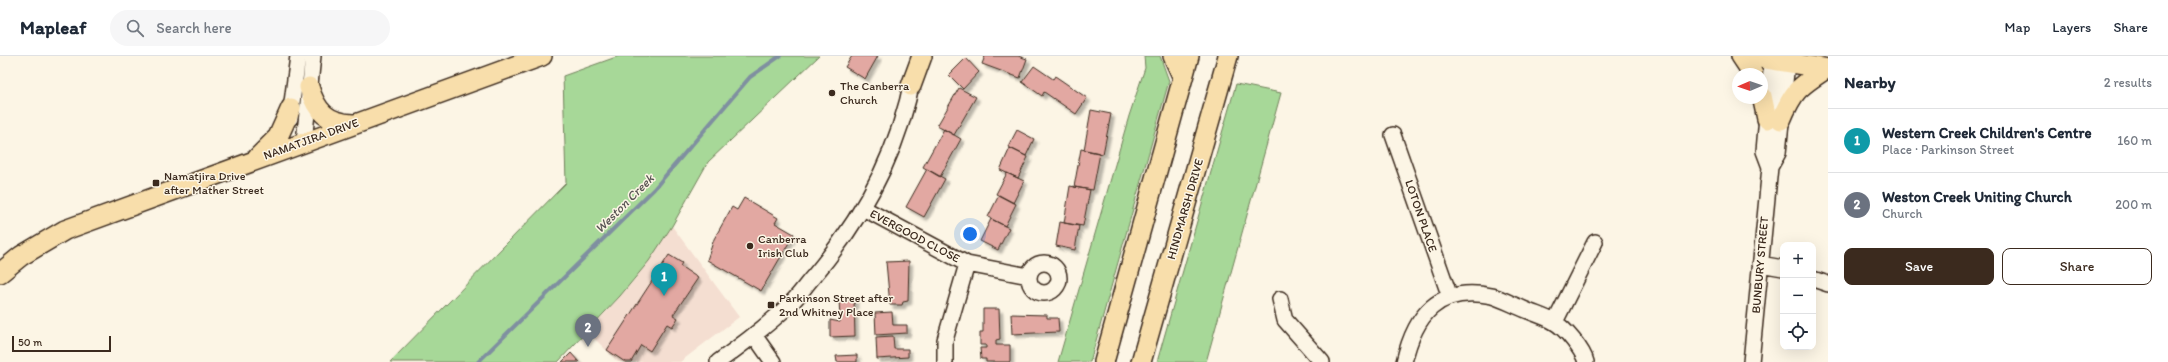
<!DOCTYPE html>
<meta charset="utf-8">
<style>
:root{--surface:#fff;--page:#f6f6f7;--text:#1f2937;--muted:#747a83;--line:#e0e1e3;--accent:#3b2a1e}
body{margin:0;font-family:Itim,sans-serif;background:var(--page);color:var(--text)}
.controls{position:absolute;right:12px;bottom:12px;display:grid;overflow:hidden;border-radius:8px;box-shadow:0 4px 16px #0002}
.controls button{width:36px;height:36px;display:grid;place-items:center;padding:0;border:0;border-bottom:1px solid var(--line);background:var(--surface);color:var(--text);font:20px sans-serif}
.compass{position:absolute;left:1732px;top:12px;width:36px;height:36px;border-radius:50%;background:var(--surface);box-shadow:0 4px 16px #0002;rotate:268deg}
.scale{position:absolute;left:12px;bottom:10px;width:99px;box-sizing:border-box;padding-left:4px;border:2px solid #3b2a1e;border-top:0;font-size:11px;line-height:14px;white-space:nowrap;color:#3b2a1e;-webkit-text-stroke:3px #fcf5e5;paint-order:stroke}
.you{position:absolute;left:970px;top:178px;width:14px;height:14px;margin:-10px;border:3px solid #fff;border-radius:50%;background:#1a73e8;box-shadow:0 0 0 6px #1a73e833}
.badge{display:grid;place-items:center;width:26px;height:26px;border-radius:50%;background:var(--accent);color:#fff;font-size:13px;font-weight:700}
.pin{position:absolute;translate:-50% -33px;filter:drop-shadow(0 1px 2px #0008)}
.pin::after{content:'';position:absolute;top:21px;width:14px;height:12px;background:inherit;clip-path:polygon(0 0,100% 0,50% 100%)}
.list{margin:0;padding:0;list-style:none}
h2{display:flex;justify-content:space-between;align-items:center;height:52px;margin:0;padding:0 16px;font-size:17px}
h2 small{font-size:13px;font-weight:400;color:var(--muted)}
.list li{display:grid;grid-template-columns:26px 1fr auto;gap:12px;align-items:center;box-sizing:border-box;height:64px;padding:0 16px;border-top:1px solid var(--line)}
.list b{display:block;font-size:15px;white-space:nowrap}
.list p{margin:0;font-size:13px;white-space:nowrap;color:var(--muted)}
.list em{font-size:13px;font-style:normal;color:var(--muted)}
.actions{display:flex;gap:8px;padding:12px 16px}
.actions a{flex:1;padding:9px 0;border:1px solid var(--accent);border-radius:8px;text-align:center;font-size:14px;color:var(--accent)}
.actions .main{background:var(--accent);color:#fff}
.icon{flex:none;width:22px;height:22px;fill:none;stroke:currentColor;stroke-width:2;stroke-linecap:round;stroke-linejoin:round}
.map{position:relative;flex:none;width:1828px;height:306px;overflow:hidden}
header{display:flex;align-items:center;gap:24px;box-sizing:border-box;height:56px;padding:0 20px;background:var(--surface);border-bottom:1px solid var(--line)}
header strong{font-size:19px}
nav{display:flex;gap:22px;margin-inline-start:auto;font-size:14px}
.search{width:280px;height:36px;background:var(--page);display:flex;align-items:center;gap:10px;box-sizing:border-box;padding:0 14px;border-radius:22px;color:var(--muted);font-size:15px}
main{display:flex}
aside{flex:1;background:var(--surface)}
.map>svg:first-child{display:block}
</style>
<header>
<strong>Mapleaf</strong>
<div class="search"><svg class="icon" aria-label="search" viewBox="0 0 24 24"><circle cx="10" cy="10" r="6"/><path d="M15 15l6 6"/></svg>Search here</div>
<nav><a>Map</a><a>Layers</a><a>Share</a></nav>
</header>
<main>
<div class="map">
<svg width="1828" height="306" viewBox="0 0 1828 306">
<defs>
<filter id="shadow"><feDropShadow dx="3.5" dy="3.5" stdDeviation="1" flood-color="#0004"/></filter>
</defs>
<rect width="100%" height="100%" fill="#fcf5e5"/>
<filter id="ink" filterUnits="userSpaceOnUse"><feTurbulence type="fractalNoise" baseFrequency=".025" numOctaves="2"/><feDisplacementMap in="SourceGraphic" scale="8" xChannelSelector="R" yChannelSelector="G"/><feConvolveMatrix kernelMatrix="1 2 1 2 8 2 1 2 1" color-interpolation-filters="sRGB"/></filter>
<g filter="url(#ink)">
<path fill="#f4ded1" d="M672,170L739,261L680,306H618L588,276L635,223Z"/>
<path fill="#a7d898" stroke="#71815b" d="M619,0H819L708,106L672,170L649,205L620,240L558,306H390L566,127L563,20Z
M1144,0H1160L1169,25L1090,306H1058L1129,60L1145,12Z
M1236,28L1281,37L1206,306H1157Z"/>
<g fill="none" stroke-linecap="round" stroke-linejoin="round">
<path stroke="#7f8fa0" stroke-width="4" d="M478,306L654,133L750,21L780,0"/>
</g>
<path fill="#e2a8a2" stroke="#3b2a1e" filter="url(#shadow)" d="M852,0H878L865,23L845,11Z
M985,0H1018L1027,3L1020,22L982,8Z
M966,2L979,16L963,33L949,19Z
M1034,10L1053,23L1055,20L1087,42L1076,58L1044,36L1042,40L1022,26Z
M959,32L976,41L954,79L937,70Z
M1091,54L1111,58L1103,98L1084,94Z
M944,73L961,83L940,121L923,111Z
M1017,74L1034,83L1026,100L1008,91Z
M1010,92L1028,101L1018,122L1000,114Z
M1081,93L1100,97L1093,134L1074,131Z
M927,113L945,123L924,161L906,151Z
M1007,117L1024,125L1013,147L996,138Z
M1070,130L1090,134L1083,170L1064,167Z
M999,139L1016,148L1005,170L988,161Z
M744,142L778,162L775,167L794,178L761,235L707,204L714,183L732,151L737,154Z
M991,163L1009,172L998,194L980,185Z
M1060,166L1079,170L1075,194L1056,190Z
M669,199L682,207L680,210L698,222L673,259L678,262L672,271L667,268L650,295L641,289L631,306H625L607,294Z
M909,205L908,245L903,246L902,249H890L886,206Z
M839,241H854L855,280L830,281V264L840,266Z
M983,253H999L1000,283L996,284V289H1010V306H986V303H981L980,292H986V289H980V276H983Z
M892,256L893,269H907V277L876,279L875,257Z
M1011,258L1047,259V262H1058L1059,276L1012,278Z
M893,280L894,293H908V301L877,303L876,281Z
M571,297L579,306H562Z
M857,299V306H837L836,300Z"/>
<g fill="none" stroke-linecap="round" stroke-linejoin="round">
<g stroke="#3b2a1e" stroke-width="18">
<path id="minor" d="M290,62L298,0
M1393,79L1450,241
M304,86L313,0
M1770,111L1778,97L1787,6
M863,152L967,208L1029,220
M1029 222a15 15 0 1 1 30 0a15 15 0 1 1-30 0Z
M1760,208L1783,212
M1813,223L1828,228
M1280,243L1285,264L1322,306
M1555,266L1595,186
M754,279L773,306
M718,306C743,288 767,270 789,249C798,241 805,230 813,221C862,163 899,96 913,20
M945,306V284L967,208
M1404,306C1415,259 1438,229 1492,240C1503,243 1515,250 1526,254C1535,258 1546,261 1554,266C1565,272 1583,294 1586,306
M1751,306L1770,111L1764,95L1772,4"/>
</g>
<g stroke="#3b2a1e" stroke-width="22">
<path id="major" d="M1173,0L1183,22
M1741,0L1753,18
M1748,0L1828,13
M911,30L922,0
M309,31C316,55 327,67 353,68
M1762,40L1767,63
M1781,64C1794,33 1799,31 1826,13
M258,101L278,81L291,52
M0,217L21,200L65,174L542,0
M1104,306L1189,0
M1141,306L1228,0"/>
</g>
<use href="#minor" stroke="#fcf5e5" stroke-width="15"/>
<use href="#major" stroke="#f8deab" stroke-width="19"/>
</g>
</g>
<g fill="#3b2a1e" stroke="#fcf5e5" stroke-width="1.5">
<circle cx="832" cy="37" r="4"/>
<rect x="152" y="123" width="8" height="8" rx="2"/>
<circle cx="750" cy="190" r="4"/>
<rect x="767" y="245" width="8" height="8" rx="2"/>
</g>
<g text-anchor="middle" stroke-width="3" stroke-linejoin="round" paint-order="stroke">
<g font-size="12" fill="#3b2a1e" stroke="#fcf5e5" text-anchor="start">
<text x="840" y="34">The Canberra<tspan x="840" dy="14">Church</tspan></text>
<text x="164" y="124">Namatjira Drive<tspan x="164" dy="14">after Mather Street</tspan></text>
<text x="758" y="187">Canberra<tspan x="758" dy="14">Irish Club</tspan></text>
<text x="779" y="246">Parkinson Street after<tspan x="779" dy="14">2nd Whitney Place</tspan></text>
</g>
<g font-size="12" fill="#3b2a1e" stroke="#fcf5e5">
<text transform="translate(311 83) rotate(-20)" y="4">NAMATJIRA DRIVE</text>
<text transform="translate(1185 153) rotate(-74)" y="4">HINDMARSH DRIVE</text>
<text transform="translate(1421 160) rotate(71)" y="4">LOTON PLACE</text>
<text transform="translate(915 180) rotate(28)" y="4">EVERGOOD CLOSE</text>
<text transform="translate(1760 209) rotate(-85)" y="4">BUNBURY STREET</text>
</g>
<g font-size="13" font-style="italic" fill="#585454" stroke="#fcf5e5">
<text transform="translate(624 147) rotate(-45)" y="5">Weston Creek</text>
</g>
</g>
</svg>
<div class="controls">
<button>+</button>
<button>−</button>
<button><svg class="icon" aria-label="locate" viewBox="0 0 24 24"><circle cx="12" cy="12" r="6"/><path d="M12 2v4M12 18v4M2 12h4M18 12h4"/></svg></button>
</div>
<svg class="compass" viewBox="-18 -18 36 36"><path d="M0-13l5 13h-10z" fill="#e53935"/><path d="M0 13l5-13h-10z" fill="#747a83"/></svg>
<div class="scale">50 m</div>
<div class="you"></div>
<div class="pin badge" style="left:664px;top:240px;background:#0f9aa8">1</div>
<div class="pin badge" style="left:588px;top:291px;background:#6b7280">2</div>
</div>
<aside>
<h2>Nearby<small>2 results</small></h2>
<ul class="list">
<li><span class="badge" style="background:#0f9aa8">1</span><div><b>Western Creek Children's Centre</b><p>Place · Parkinson Street</p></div><em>160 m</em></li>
<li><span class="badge" style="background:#6b7280">2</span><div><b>Weston Creek Uniting Church</b><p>Church</p></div><em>200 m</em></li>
</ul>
<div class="actions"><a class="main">Save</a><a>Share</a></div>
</aside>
</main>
